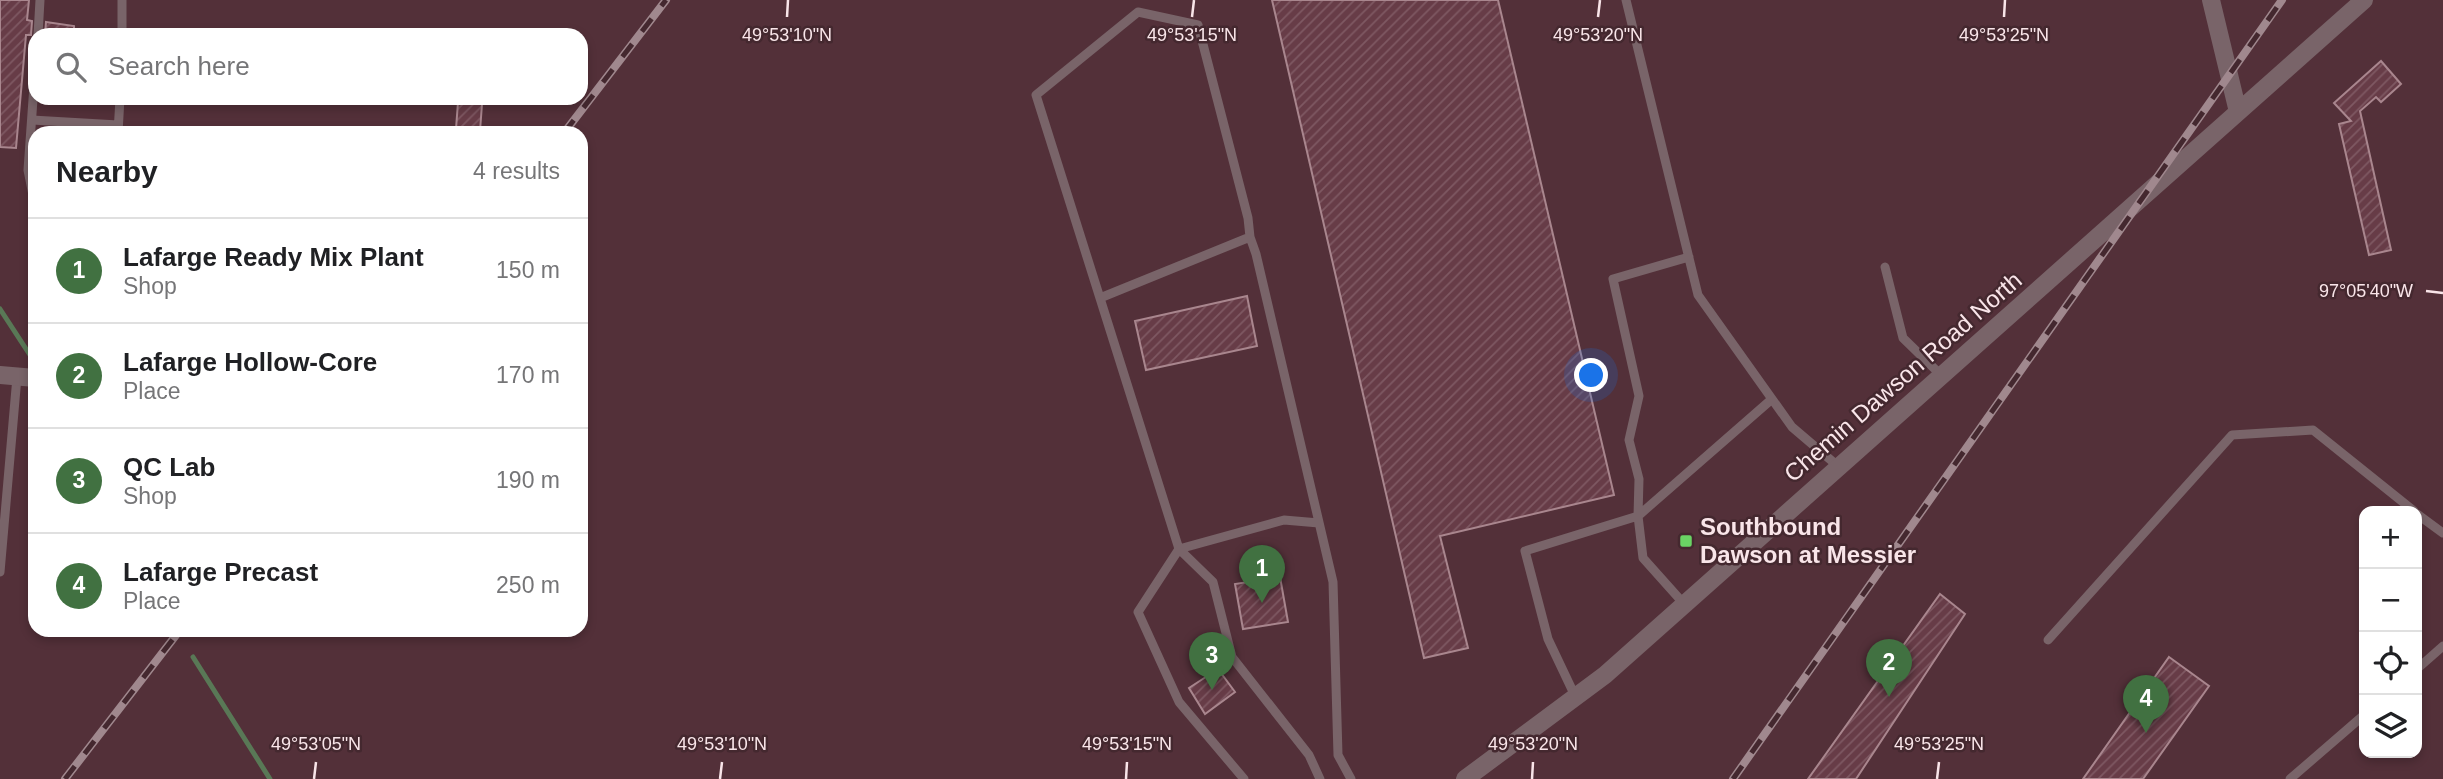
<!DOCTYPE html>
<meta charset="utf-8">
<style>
:root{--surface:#fff;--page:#f6f6f6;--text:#202124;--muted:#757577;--line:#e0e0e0;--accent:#417141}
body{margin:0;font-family:Arial,sans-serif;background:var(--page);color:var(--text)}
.controls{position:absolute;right:21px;bottom:21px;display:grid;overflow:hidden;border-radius:14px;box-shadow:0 4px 10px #0003}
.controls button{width:63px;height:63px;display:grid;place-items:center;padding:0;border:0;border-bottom:2px solid var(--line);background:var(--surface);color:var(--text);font:35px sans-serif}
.you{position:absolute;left:1592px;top:376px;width:24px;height:24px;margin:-18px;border:5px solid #fff;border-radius:50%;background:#1a73e8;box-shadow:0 0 0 10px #1a73e833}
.badge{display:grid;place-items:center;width:46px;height:46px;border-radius:50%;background:var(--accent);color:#fff;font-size:23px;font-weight:700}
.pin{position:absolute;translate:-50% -58px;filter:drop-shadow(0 2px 4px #0008)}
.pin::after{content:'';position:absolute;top:37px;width:24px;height:21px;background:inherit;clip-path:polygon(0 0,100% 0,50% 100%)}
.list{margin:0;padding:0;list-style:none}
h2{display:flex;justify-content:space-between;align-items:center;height:91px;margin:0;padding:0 28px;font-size:30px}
h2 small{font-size:23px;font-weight:400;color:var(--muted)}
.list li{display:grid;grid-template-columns:46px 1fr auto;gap:21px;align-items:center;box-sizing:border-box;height:105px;padding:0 28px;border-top:2px solid var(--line)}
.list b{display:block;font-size:26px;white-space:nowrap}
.list p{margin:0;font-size:23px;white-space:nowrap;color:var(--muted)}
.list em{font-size:23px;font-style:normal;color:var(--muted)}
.icon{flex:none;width:38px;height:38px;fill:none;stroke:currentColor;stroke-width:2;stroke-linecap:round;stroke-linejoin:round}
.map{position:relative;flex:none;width:2443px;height:779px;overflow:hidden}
.search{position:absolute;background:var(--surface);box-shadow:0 4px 10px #0003;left:28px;top:28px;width:560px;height:77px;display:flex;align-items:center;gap:18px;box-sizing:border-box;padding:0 24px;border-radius:21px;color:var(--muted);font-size:26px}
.panel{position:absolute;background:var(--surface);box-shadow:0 4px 10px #0003;left:28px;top:126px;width:560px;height:511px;border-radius:21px}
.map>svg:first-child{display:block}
</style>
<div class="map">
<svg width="2443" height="779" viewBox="0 0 2443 779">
<defs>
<pattern id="building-hatch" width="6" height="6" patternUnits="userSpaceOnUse" patternTransform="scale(1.75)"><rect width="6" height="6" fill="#673c47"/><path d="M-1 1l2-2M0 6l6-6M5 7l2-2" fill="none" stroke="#7e5862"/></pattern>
</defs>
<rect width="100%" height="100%" fill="#44282f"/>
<path fill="#533039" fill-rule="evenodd" d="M0,0H2443V779H0ZM35,35H581V98H35ZM35,133H581V630H35ZM2364,511H2417V753H2364Z"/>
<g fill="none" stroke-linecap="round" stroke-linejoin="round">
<path stroke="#597856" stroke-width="5" d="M0,309L30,355
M193,657L270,779"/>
</g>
<path fill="url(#building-hatch)" stroke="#a9868e" stroke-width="2" d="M0,0H29L27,20L32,21L31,35H26L16,148L0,147Z
M1272,0H1498L1614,495L1440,536L1468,648L1424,658Z
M46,22L74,26V35H45Z
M2381,61L2401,84L2381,102L2376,97L2360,111L2391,250L2369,255L2339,124L2351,121L2334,103Z
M458,102L482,104L480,131L456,129Z
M1247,296L1257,346L1146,370L1135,321Z
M1280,577L1288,622L1243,629L1235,584Z
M1940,594L1965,614L1856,779H1808Z
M2169,657L2209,686L2143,779H2083Z
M1218,669L1235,692L1205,714L1189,688Z"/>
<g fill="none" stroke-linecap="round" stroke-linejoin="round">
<path stroke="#796469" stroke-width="9" d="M1626,0L1698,295L1792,427L1839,467
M38,35L40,0
M122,35V0
M35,71L28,170L35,205
M32,120L118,125
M118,133L120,98
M1885,267L1903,338L1942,376
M1100,298L1250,237
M2417,514L2443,533
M0,572L17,377
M1685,605L1643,558L1638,516L1639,479L1629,440L1639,396L1613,279L1689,257
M2048,640L2232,435L2313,430L2414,511
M2417,669L2443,646
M1576,698L1548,639L1525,551L1638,516L1772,399
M1244,779L1179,702L1138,612L1179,549L1284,520L1319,523
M1320,779L1309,755L1232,657L1213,582L1179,549L1036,95L1138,12L1198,25L1248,218L1250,237L1256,254L1333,582L1338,755L1351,779
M2290,779L2364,715"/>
<path stroke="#796469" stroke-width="18" d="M2211,0L2238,112
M0,375L35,378
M1465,779L1605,675L2364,0"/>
<g stroke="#a0888e" stroke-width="8">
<path id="rail" d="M564,133L666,0
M65,779L180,630
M1733,779L2282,0"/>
</g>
<use href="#rail" stroke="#44282f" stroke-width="5" stroke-dasharray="16" stroke-linecap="butt"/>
</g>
<path fill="none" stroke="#f9e5e9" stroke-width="2.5" d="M787,17L788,0M1192,17L1194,0M1598,17L1600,0M2004,17L2005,0M2426,291L2443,293M314,779L316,762M720,779L722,762M1126,779L1127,762M1532,779L1533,762M1937,779L1939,762"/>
<rect fill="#6ad364" stroke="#44282f" stroke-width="2.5" x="1679" y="534" width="14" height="14" rx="3.5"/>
<g text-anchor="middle" stroke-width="5" stroke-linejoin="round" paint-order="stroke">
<g font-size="24" fill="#f9e5e9" stroke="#44282f">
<text transform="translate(1903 377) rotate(-41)" y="8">Chemin Dawson Road North</text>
</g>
<g font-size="24" font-weight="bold" fill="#f9e5e9" stroke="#44282f" text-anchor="start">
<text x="1700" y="535">Southbound<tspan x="1700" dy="28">Dawson at Messier</tspan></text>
</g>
</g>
<g font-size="18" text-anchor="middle" fill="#f9e5e9" stroke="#44282f" stroke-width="5" stroke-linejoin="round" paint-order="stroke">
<text x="787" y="41">49°53'10"N</text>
<text x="1192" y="41">49°53'15"N</text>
<text x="1598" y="41">49°53'20"N</text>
<text x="2004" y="41">49°53'25"N</text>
<text x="2366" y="297">97°05'40"W</text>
<text x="316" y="750">49°53'05"N</text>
<text x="722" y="750">49°53'10"N</text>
<text x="1127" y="750">49°53'15"N</text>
<text x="1533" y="750">49°53'20"N</text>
<text x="1939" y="750">49°53'25"N</text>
</g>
</svg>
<div class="controls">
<button>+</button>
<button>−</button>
<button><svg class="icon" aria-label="locate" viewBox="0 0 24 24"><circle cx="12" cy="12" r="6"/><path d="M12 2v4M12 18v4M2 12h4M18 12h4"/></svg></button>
<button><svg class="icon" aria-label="layers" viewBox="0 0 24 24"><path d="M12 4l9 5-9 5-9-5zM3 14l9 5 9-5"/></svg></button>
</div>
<div class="you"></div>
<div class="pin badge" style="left:1262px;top:603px">1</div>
<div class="pin badge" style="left:1889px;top:697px">2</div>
<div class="pin badge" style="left:1212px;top:690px">3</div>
<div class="pin badge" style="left:2146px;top:733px">4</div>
<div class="search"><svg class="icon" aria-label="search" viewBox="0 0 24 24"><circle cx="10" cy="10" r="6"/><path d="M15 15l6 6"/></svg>Search here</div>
<section class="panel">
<h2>Nearby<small>4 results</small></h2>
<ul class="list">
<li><span class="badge">1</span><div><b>Lafarge Ready Mix Plant</b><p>Shop</p></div><em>150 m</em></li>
<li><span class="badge">2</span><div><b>Lafarge Hollow-Core</b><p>Place</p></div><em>170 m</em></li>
<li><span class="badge">3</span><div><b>QC Lab</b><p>Shop</p></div><em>190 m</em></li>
<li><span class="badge">4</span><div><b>Lafarge Precast</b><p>Place</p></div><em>250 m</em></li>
</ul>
</section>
</div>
